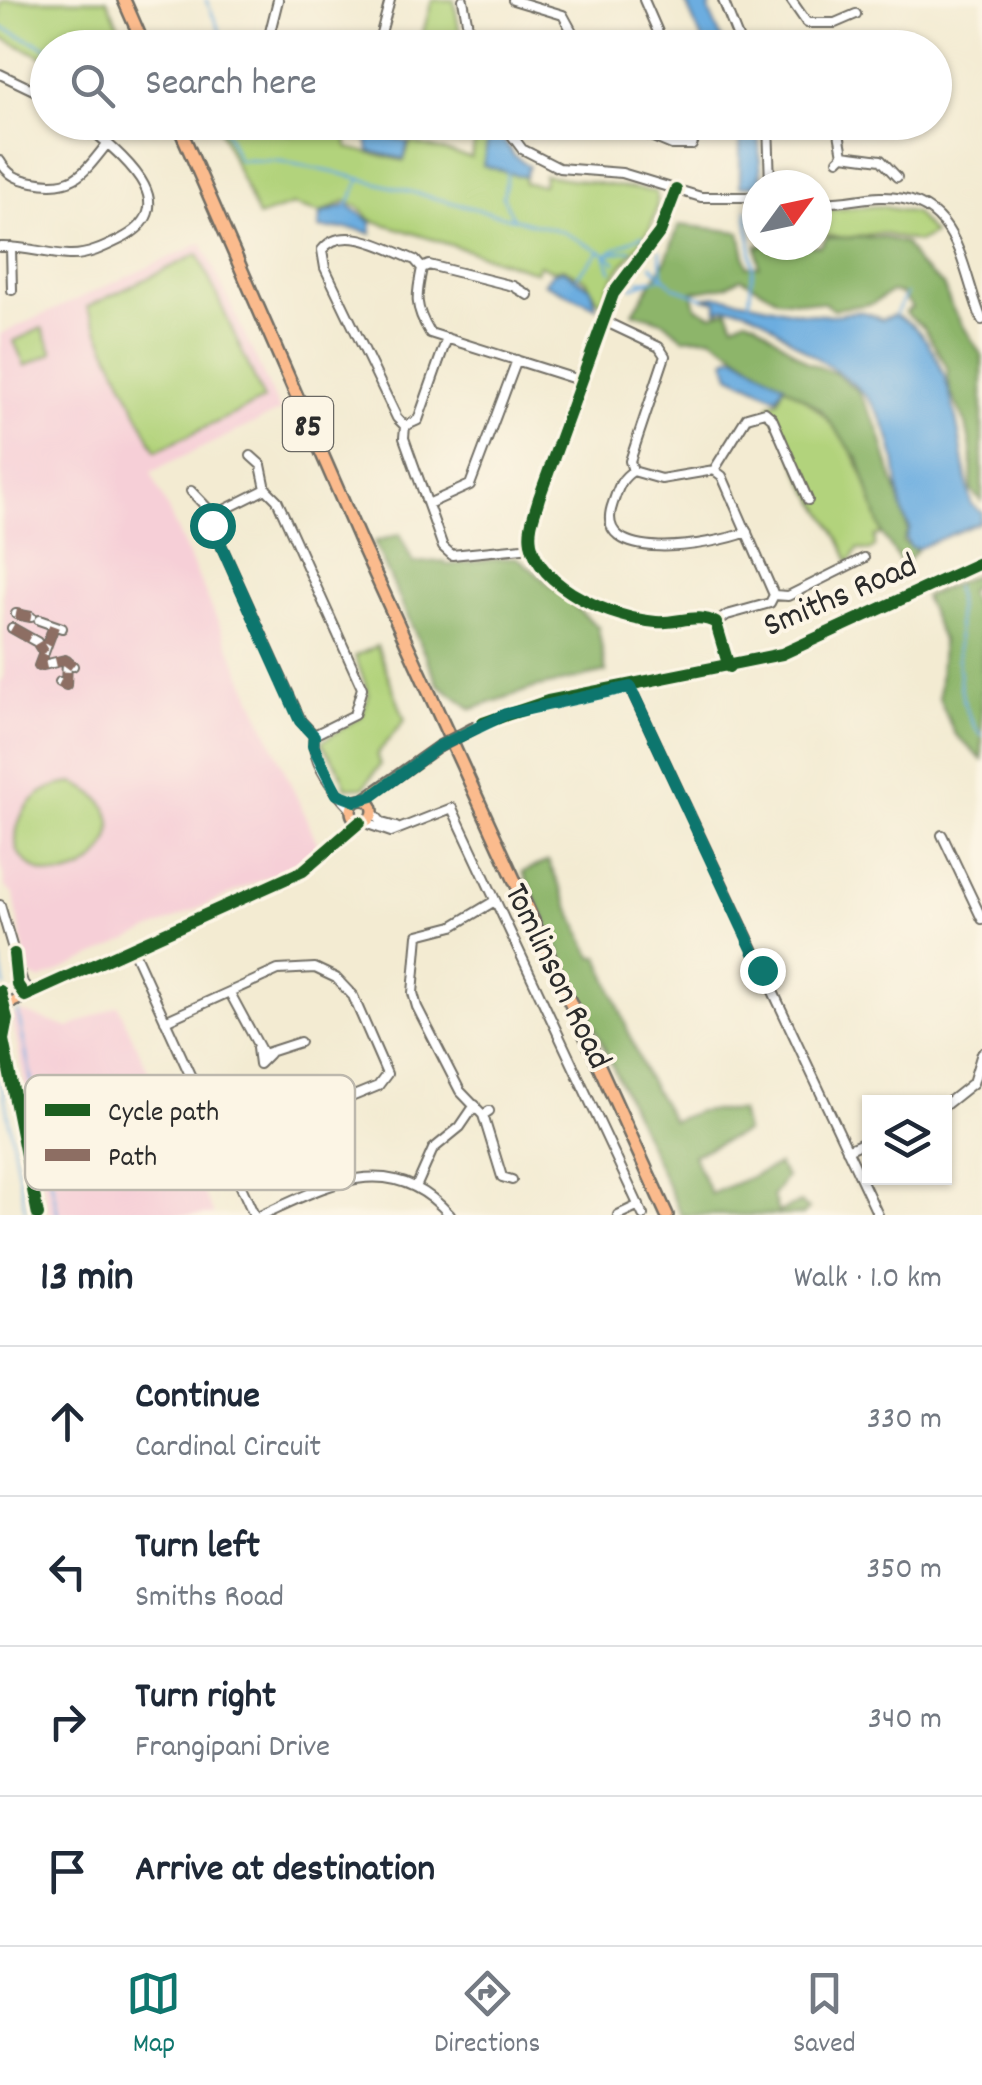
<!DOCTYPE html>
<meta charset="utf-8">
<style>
:root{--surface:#fff;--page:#f2f2f3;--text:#1f2937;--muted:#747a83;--line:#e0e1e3;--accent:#0f766e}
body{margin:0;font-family:Dekko,sans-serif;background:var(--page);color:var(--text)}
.controls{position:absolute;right:30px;bottom:30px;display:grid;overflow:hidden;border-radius:0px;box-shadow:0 2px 8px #0004}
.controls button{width:90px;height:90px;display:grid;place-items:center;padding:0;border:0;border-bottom:2px solid var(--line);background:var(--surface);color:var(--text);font:50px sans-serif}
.compass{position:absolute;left:742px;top:170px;width:90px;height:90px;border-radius:50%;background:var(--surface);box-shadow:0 2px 8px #0004;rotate:57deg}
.stop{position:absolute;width:30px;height:30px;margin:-22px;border:8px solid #0f766e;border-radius:50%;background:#fff}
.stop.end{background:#0f766e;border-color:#fff;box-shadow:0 2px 10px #0008}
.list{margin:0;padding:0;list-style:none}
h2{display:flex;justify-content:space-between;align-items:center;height:130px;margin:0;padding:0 40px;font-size:42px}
h2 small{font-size:32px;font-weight:400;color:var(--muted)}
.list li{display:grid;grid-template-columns:65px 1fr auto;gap:30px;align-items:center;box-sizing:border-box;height:150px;padding:0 40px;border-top:2px solid var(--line)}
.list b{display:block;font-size:38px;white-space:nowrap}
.list p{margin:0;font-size:32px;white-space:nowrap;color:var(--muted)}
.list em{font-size:32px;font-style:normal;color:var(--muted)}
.icon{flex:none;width:55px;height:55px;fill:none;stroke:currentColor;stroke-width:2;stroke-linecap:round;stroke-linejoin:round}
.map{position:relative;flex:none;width:982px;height:1215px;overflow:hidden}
.search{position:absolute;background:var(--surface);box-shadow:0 2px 8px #0004;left:30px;right:30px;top:30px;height:110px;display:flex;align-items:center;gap:25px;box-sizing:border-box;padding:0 35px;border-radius:55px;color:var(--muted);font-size:38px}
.sheet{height:730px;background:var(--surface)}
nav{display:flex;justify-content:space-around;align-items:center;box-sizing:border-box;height:140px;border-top:2px solid var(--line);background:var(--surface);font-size:28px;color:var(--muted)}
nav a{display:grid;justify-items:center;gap:5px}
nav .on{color:var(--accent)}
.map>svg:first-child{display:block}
</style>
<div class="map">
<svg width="982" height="1215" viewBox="0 0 982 1215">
<rect width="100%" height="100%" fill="#fcf5e5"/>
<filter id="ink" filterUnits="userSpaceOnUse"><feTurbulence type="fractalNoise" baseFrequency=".01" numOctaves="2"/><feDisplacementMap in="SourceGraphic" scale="20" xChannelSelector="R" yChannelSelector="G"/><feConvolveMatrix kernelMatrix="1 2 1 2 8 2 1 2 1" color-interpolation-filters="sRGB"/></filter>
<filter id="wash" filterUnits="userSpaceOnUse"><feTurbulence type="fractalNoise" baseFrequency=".0048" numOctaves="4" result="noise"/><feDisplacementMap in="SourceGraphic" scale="40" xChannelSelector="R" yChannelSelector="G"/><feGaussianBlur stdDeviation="2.25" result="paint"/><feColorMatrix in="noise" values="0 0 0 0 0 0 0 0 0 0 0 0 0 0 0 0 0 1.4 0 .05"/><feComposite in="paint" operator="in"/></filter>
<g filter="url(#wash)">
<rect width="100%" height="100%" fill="#f3ebd2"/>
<path fill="#f6cfd7" d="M202,243L280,411L151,472L319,847L289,867L40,980L28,975L14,895L5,887L0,855V683L4,678L0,334Z
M118,1005L214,1215H49L12,1016L22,1012L69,1028Z"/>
<path fill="#b2d37b" stroke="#6e7f53" stroke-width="2.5" d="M6,0H107L128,47L48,48L47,59L0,37V3Z
M432,0H454L462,47H419Z
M217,123H250L294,134L298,123L344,127L348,148L404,161L410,142L471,158L477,132L474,123H484L490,134L483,165L525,177L524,183L543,185L544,175L656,192C665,235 612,262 603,301L599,302L586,280L563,268L552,270L539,265L536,272L371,220L359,207L346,201L321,213L292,205L258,217Z
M879,206L915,213L933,234L918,242L880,233L846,238L817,234V211Z
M198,254L264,400L156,451L87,307Z
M42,328L53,353L25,366L14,341Z
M785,383C845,426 865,464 882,534L875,536V547L869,551L858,549L849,564C840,534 823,512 807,487C792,463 790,429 768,409L770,403L778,401Z
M377,646L405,720L377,754L380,765L364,787L346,788L340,770L321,742L362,716L369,694L355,656Z
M74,783C165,820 66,921 17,851C11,814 37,785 74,783Z"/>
<path fill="#8db56b" stroke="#5c704b" stroke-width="2.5" d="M679,225L740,232L747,266H759L757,245L821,246L826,238L881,237L905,243L919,266L943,285L952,308L982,356V501L971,491L972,453L966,424L950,391L947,367L924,328L905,313L912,307L901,294L891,292L871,304L834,309L824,303L778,299L741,278L726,286L692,292L696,307L712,315L728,310L734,324L746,318L755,321L808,363L835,373L858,391L878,428L908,530L903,542L917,550L903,566L882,534L859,460L820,409L711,337L683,338L665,322L633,312L665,262Z
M400,534L413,563L444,561L447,565L515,557L522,561L598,627L606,672L534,688L472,709L438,684L374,542Z
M974,575L978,582L968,592L982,619V760L954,733L939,698L942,640L924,597Z
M548,861L592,957H599L645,1074L673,1121L698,1111H740L745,1132L693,1155L711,1194L778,1165L786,1177L773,1196L778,1212L800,1203L809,1209L803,1215H681L523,872Z"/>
<path fill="#6cade0" stroke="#4c6c86" stroke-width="2.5" d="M711,0L709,11L725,47H705L685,1Z
M492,122L513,155L529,166L525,177L483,165L489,135L484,123Z
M740,123H758L761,181L757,186H740Z
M366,131L408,142L404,159L369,151Z
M348,205L371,222L372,234C353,225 338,231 319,228L321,214Z
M563,270L591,288L596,307L544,283L552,273Z
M716,296C754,300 790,315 828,315C854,315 857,305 881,320L892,315C954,332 960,453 971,504L982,513L980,522L919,548L910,547L906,539L910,528C895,504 900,480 894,455C879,384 834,375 785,335C767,320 741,299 717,310V301L702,298Z
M730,356H737L784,384L777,397L730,375L725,360Z"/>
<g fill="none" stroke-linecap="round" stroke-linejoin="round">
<path stroke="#6cade0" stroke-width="2.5" d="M206,0L226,45
M0,27L48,48
M222,122L238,160L280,161L350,176L561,231L606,254L631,250
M508,172L503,197L513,218
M348,205L360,180
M747,210L753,266L749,303
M660,250L663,275
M611,251L642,235
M607,255L616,263
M606,256L611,271
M651,265L674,287L704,298
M577,276L599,252
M639,281L652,279
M632,287L663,277
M895,315L906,294
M955,587C963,636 947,696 982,736
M0,957L5,986
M18,1012L58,1215
M0,1073L25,1209
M25,1213V1215"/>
</g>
</g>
<g filter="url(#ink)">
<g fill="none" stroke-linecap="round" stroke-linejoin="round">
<g stroke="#716e65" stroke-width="12">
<path id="minor" d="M463,0L472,48
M513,0L563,15L581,48
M644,0L665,48
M723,0L742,48
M791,0L807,23H835L856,14
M266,48L278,0
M377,48L390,0
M0,74L48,97
M502,122L522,149L559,168L622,173L701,197H757
M617,122L672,145H692
M768,122L770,185
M837,122L843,155L838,160
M692,145L701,122
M843,155L881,160L897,177
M0,161C8,175 17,179 33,182C74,190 83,174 107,144
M676,190L660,232L613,294L539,498C535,513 528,527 531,543C540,589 615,619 656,622C677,624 697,612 716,623L729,667
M817,202C839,204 859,198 880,197C960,195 960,266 982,320
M0,247C24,246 46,254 69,255C87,256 105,247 121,239C190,204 115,151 83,122
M11,247L12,290
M422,268L429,265L513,286L528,295
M604,321L659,347L665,356L630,461L633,471C620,479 618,489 613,503C589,567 715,545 747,532
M447,338L418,420L405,426L404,438L443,547L452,555L532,547
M405,426L397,418L325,268L322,250C343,222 389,250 415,260L422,268C416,297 414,306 430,333L582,381
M251,456L261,465L266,489
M714,470L747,417L765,412L772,418L808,500
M633,471L661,479L714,470L722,476L774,595L770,603L727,615L716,623
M266,489L277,500L362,688L354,715L314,735
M191,491L214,515
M428,504L470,485L517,360
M214,515L212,525L301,721L314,735C310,761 334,791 351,809
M214,515L266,489
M774,595L788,596L864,558
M16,614L31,617
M39,620L62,628
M54,626L39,666L65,660L73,666
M12,628L37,642L44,653
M60,682L66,685L67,661
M630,687L878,1215
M373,813L382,823L396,827
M362,822L391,832L452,808L643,1215
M942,835L982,919
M0,905L23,983L31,993
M132,948L254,1215
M14,958L18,986L25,996
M230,993L263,1054L300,1042
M165,1021L278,970L315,968L336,978L353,996L387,1074L378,1086L285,1124L289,1132H295L318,1186
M257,1048L259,1064L269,1054
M944,1106L973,1083L982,1053
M489,1111L483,1115L460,1091L417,1007L413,993L418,935L453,926L493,902
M483,1115L502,1177L512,1180
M847,1150L870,1140
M417,1185L433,1149L460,1127L475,1105
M262,1215C328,1185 391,1148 450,1215
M618,1215L639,1205"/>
</g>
<g stroke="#716e65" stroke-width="14">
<path id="major" d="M483,723L548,701L782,654L982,562
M351 811a11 11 0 1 1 22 0a11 11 0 1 1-22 0Z
M363,800L438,747
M0,1008L303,871L360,822"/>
</g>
<g stroke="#716e65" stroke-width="16">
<path id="highway" d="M124,0L145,48
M177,122L361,543L667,1215"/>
</g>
<use href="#minor" stroke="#fff" stroke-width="8"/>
<use href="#major" stroke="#fbbb8d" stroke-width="9"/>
<use href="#highway" stroke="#fbbb8d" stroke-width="11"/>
<g stroke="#716e65" stroke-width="14" stroke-linecap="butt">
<path id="major-bridge" d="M438,747L483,723"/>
</g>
<use href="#major-bridge" stroke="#fbbb8d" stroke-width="9"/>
<path stroke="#8d6e63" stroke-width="10" stroke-dasharray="20 10" stroke-linecap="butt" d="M16,614L31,617
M54,626L39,666L65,660L73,666
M12,628L37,642L44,653
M60,682L66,685L67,661"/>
<g stroke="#fcf5e5" stroke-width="19">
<path id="cycleway" d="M676,190L660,232L613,294L539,498C535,513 528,527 531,543C540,589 615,619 656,622C677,624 697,612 716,623L729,667
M483,723L548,701L782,654L982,562
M14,954L17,984L25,996L303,871L360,822
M0,991L7,1019L3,1040L38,1215"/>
</g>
<use href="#cycleway" stroke="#1b5e20" stroke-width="12"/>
</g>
</g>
<g fill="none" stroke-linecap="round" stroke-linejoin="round" filter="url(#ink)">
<path stroke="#0f766e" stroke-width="12" d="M212,525L300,721L314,736L313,746L337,794L356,801L372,796L438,747L506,714L630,687L762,970"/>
</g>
<g text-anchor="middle" stroke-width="8" stroke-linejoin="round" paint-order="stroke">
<rect fill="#fcf5e5" stroke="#6a6863" stroke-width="2.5" x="283" y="397" width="50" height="54" rx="8"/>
<g font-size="32" font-weight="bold" fill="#2b2b2b">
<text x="308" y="435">85</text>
</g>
<g font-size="35" fill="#2b2b2b" stroke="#fcf5e5">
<text transform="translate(839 593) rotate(-23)" y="12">Smiths Road</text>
<text transform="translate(560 975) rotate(64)" y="12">Tomlinson Road</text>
</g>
</g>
<rect x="25" y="1075" width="330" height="115" rx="15" fill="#fcf5e5" stroke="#bdb8ad" stroke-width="2.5"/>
<rect x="45" y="1104" width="45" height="12" fill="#1b5e20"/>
<rect x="45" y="1149" width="45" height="12" fill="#8d6e63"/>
<g font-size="28" fill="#2b2b2b">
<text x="108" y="1120">Cycle path</text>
<text x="108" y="1165">Path</text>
</g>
</svg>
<div class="controls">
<button><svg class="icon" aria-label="layers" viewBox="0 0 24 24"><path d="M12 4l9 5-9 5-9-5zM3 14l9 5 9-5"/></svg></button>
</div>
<svg class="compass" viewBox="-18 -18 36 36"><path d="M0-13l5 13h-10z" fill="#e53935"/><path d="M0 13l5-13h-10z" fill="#747a83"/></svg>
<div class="stop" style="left:212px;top:525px"></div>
<div class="stop end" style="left:762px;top:970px"></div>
<div class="search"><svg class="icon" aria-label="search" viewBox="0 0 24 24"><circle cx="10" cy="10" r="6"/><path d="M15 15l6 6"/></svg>Search here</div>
</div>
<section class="sheet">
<h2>13 min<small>Walk · 1.0 km</small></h2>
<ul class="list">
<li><svg class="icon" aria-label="ahead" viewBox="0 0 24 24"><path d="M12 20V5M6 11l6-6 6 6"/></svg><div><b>Continue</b><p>Cardinal Circuit</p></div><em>330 m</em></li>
<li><svg class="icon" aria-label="left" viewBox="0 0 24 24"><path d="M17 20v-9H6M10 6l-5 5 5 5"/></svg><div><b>Turn left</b><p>Smiths Road</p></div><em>350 m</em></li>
<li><svg class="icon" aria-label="right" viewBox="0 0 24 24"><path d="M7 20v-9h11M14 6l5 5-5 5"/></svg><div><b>Turn right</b><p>Frangipani Drive</p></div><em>340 m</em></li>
<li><svg class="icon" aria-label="arrive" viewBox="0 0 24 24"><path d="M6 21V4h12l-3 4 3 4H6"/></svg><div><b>Arrive at destination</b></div></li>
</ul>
</section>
<nav>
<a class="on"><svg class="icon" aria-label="map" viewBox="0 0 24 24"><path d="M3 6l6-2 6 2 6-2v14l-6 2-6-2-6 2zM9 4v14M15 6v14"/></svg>Map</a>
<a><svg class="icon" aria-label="directions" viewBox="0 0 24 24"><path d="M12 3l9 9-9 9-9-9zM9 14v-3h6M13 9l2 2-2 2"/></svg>Directions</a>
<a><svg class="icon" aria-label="saved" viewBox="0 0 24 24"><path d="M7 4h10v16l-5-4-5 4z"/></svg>Saved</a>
</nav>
